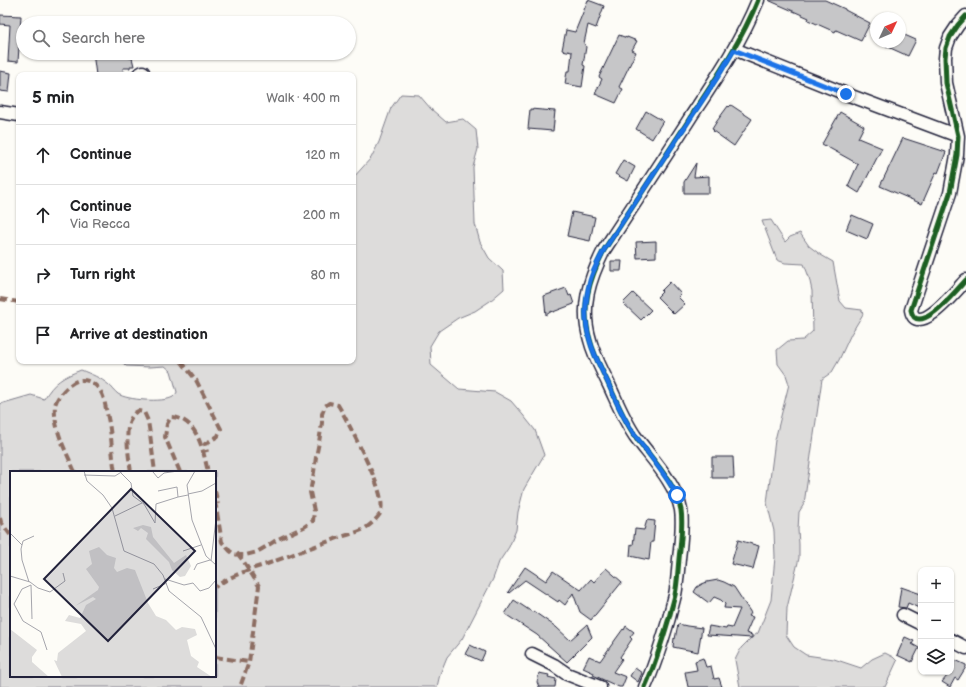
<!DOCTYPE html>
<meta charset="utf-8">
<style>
:root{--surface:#fff;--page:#f6f6f6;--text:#202124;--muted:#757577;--line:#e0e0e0}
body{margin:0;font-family:"Balsamiq Sans",sans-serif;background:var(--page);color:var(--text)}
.controls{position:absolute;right:12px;bottom:12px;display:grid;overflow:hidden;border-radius:8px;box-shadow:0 1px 3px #0004}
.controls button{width:36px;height:36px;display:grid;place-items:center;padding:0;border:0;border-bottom:1px solid var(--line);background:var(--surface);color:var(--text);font:20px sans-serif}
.compass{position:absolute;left:870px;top:12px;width:36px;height:36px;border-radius:50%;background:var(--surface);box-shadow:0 1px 3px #0004;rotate:46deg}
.stop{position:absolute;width:12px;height:12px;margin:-9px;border:3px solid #1a73e8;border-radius:50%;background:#fff}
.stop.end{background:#1a73e8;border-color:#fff;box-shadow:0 1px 4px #0008}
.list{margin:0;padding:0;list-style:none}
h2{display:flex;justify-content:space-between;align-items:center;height:52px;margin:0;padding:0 16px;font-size:17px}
h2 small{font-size:13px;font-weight:400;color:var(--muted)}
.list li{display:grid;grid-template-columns:26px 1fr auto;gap:12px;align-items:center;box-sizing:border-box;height:60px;padding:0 16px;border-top:1px solid var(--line)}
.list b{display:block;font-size:15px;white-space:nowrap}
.list p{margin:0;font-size:13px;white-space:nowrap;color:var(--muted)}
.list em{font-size:13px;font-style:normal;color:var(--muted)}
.icon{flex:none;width:22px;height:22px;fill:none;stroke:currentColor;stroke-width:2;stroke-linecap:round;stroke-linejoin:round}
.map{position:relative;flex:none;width:966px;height:687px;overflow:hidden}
.search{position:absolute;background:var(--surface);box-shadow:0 1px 3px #0004;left:16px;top:16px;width:340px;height:44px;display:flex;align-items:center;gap:10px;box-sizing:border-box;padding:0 14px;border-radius:22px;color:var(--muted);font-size:15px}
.panel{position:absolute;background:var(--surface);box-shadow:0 1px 3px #0004;left:16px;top:72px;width:340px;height:292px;border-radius:8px}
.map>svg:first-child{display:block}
</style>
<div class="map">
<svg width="966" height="687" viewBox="0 0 966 687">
<rect width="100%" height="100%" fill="#fdfcf7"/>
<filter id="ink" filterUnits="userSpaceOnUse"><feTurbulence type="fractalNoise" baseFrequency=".025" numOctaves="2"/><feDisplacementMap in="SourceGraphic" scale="8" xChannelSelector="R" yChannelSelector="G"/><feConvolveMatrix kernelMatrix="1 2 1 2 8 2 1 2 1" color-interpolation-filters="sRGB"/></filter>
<g filter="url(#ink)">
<path fill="#dddcdb" stroke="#807f8b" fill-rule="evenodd" d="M401,94L419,95L431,109L446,122L463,119L476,130L478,149L473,167L475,224L480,242L489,258L503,271L504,289L490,301L475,311L458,318L439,331L430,346L431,365L459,389L495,392L511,401L523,415L535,430L544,455L524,489L518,512L516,530L509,547L499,562L493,579L462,639L447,657L440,674L437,687H0V404L31,395L44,399C54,382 63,377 81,370C91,374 101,378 109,385C112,387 114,391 118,394C127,400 163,403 173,397C174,396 177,393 177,392L171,371L165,366L150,367L126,366L121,361H353V178L371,158L379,142L391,108ZM11,472H215V676H11Z
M771,220L785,242L790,237L800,233L809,246L821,255L833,262L840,301L846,308L862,310L863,314L851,334L839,360L832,372L822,379L804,504L799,512L798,530L799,544V558L787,608L786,635L794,647L806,655L834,659L861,668L872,659L885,653L893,657L897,661L885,687H740L735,660L741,648L751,638L758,633L771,600L775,557L774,531L767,503L775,440L789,384L786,375L778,364L777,350L788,341L803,340L813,331L812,291L809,277L804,264L785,263L777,260L762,221Z"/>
<path fill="#c6c6c8" stroke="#22223b" d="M588,0L604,6L596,28L588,25L584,43L586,47L583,65L585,66L582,87L565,84L567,71H570L572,52L562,50L566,30L575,32Z
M768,0H825L845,9V10L870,23L861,41L836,30L835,32L808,20L809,18Z
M0,15L21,16L18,62L8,61L10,25L0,24Z
M900,33L916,40L908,56L877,42H900Z
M619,35L627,38V37L637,41L632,50L636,52L619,87L623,89L616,103L595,94L602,79L599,77Z
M93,53H128L129,58H132L134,66H130V68H123L124,75H96Z
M0,71L11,73L9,92L0,91Z
M731,105L752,119L734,146L713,131L714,130L712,129L717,121L728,106L729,107Z
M530,109L555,111L553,131L528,129Z
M646,111L663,121L652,139L636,129Z
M840,112L864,126L858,138L882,148L859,193L848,186L858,164L822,144Z
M903,138L946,152L938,173L936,172L922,204L880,186Z
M623,160L635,167L628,181L615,174Z
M696,163L694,177L709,176V193H684V182Z
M572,212L595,217L590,241L567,236Z
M852,215L873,224L867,239L846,230Z
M656,241V257L637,258L636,242Z
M611,261H622L621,271H611Z
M670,282L681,294L678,297L685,304L674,314L657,297L662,292L661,291Z
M566,288L569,296L571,295L574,304L553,312L552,311L546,315L544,296Z
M633,293L651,310L641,320L623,303Z
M712,457H733L734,478H712Z
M647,520L655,521L653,542H651L649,560L630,556L631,544L633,545L635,529L644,530Z
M738,540L759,546L753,569L731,564Z
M525,567L546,581L553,571L581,590L591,579L594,582L606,568L622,582L591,620L580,612L573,593L565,605L559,600L558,602L525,580L509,593L508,592Z
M718,580L724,582L734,587L751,613L749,616L753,617L746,633L752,635V638L707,635L709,626L726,629L727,627L732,628L740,609L724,608L725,604L721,600L714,597L709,603L694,592L697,587L702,584L707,582Z
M901,587L921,594V609L908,603L906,608L898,607Z
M514,600L532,612L533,611L556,627L570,640L587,625L592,637L567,662L537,635L505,614Z
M678,624L687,626L702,628L698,652L673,647L674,638L675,639Z
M626,626L634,632L630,637L632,639L620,657L622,659L613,672L626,677L622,687H619L593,675L594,673L583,668L589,656L600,661L623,629L624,630Z
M905,637L914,641L912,644L919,648L912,662L897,655Z
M470,645L485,652L481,661L465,654Z
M703,658L706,667L711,666L714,679L719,678L722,687H688L685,672L697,670L695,661Z
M951,658L966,665V667L958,680L955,678L950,687L942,682L947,676V672H951Z
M635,668L642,673L638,682L630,676Z
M539,673L549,675L548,677L556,679L555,687H539L537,682Z"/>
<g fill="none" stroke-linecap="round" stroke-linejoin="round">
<g stroke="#22223b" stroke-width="15">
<path id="minor" d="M966,16L958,25L950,37L946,48L945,58L946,83L958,136L957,155L950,193L911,310C917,340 959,287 966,280
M734,49L846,94L958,136
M138,75L143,72
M0,112L19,115
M903,615L921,624
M951,640L966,648
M532,654L554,665L567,674L600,687
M645,687C655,665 662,642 669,618C671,610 673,603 675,595C678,580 678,564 680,550C681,537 683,523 681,510C676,483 651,458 635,436C624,420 617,402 609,385C602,370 594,356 590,340C580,307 589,280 604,250C633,206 662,162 690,118C715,80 741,42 758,0"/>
</g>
<use href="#minor" stroke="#fdfcf7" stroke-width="12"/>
<path stroke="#8d6e63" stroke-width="4" stroke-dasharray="8 4" stroke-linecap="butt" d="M0,299L19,302
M181,361L196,380L221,429L218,436L205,444L207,452
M75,472C66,451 53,429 55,405C57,396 70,382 80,380C90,379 98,386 102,394C104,398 105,404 106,409C107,413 108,418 109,423C112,440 112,456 115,472
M131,472C129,458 123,426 133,415C134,413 136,412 138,411L144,412L148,421L150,434L155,472
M180,472L165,437L167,424L171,417C198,418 203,451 208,472
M215,491L218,504
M215,501L222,542L230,551L234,554L239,555H246L257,552L267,546L278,539L304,527L313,521L314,511L310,492L314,472L316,457L319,442L322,423V414L325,406L329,403L338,405C347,420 354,435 362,451C368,465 387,499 380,514C376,520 368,527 362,530C353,534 342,536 333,540C311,547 289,556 267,564C248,570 232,575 215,587
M0,518L1,522L11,536
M237,553L244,562L259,586L249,662L240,687
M215,657L249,662"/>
<g stroke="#fdfcf7" stroke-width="8">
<path id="cycleway" d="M966,16L958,25L950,37L946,48L945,58L946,83L958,136L957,155L950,193L911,310C917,340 959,287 966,280
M645,687C655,665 662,642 669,618C671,610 673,603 675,595C678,580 678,564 680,550C681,537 683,523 681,510C676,483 651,458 635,436C624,420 617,402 609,385C602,370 594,356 590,340C580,307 589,280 604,250C633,206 662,162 690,118C715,80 741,42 758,0"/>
</g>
<use href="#cycleway" stroke="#1b5e20" stroke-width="5"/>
</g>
</g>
<g fill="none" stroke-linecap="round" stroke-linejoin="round" filter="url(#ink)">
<path stroke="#1a73e8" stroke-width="5" d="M677,495C665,474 649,455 635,435C623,419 616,401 608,383C602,370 594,356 590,341C584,322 585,300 590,281C593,270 599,260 604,250L719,75L734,50L846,94"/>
</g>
<g transform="translate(10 471)">
<rect width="206" height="206" fill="#fdfcf7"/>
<path d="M133,54L141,56L143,66L164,92L176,84L181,95L175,105L170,106L162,99L159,91L136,68L138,62L131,57L128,60L123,57ZM89,76L97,84L106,87L104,97L107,101L117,97L125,99L138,132L146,145L156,149L166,159L172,156L185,158L187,164L177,169L181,185L189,191L187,196L202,206H52L44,189L47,190L48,182L76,160L71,153L55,150L59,144L70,147L76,134L86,128L83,126L65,135L88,119L89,116L76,98L82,93L79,80ZM0,158L27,179L22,186V191L39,206H1Z" fill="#dddcdb"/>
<path fill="none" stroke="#a5a5ac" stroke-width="1" d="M74,0L77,10L93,24L102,37L114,80L144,93L153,104L159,120L191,146L206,178M185,0L177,14L182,49L196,85L206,94M143,1L148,7L154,2L168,0M111,2L121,12L123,25L134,33L145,52L146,33L168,26M74,4L105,5L113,0M148,20L167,16L168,26L178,24M178,23L192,20L206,12M105,45L132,32M0,62L12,74M173,80L191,74M201,90L206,48M184,99L187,93L200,89M0,105L20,111L28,117L40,121L55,110L53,102M155,108L174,114L183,112L190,120L199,117L206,109M19,111L12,89L11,78L13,70L24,65M21,114L12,118L4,133L13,150L31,161L37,179M21,114L22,148M143,118L157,112"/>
<path fill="#22223b" fill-opacity="0.15" stroke="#22223b" stroke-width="2" d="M121,18L185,80L98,170L34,108Z"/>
<rect width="206" height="206" fill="none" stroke="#22223b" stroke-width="2"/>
</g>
</svg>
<div class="controls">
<button>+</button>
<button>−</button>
<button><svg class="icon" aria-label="layers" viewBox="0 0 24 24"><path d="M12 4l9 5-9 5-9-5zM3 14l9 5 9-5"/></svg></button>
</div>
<svg class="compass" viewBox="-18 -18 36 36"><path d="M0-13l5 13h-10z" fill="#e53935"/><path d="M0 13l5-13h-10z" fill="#757577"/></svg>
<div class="stop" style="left:677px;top:495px"></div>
<div class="stop end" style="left:846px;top:94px"></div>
<div class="search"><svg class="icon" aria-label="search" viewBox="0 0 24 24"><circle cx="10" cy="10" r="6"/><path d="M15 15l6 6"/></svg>Search here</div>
<section class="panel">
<h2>5 min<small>Walk · 400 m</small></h2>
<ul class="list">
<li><svg class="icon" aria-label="ahead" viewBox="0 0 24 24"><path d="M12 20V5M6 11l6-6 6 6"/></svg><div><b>Continue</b></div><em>120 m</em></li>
<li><svg class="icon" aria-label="ahead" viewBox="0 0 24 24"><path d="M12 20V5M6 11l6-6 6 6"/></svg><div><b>Continue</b><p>Via Recca</p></div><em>200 m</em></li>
<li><svg class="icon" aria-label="right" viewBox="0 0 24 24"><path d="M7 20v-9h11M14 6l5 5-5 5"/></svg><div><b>Turn right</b></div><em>80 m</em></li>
<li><svg class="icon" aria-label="arrive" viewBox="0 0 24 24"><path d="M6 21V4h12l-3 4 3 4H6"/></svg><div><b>Arrive at destination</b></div></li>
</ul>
</section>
</div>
